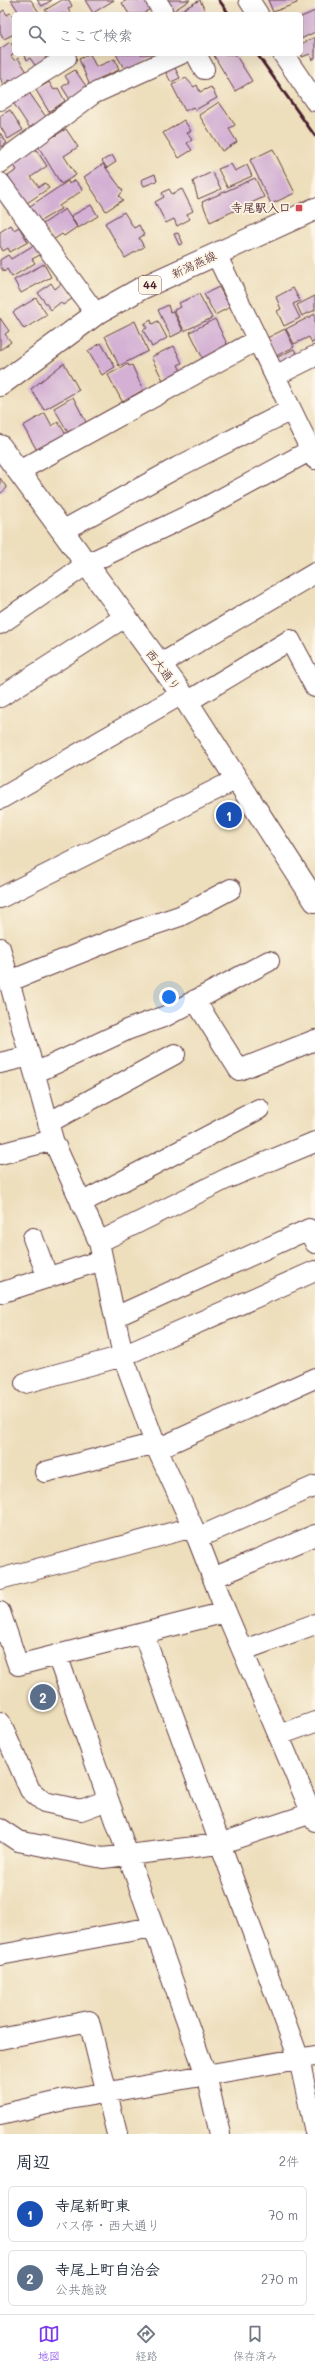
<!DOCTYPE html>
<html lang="ja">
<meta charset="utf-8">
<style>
:root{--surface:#fff;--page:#f6f6f7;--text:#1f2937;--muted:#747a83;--line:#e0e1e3;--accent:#7c3aed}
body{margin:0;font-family:Mali,"Klee One",sans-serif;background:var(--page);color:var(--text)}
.you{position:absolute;left:169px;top:997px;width:14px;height:14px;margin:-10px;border:3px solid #fff;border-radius:50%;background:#1a73e8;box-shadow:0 0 0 6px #1a73e833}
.badge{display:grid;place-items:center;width:26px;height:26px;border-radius:50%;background:var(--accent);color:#fff;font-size:13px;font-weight:700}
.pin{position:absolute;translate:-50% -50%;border:2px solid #fff;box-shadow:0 1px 4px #0006}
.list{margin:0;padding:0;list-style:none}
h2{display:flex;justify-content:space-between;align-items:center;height:52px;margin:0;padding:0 16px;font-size:17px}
h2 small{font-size:13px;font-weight:400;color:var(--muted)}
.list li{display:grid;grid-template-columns:26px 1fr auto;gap:12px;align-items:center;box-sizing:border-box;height:56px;margin:0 8px 8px;padding:0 8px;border:1px solid var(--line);border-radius:6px}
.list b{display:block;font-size:15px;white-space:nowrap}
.list p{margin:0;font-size:13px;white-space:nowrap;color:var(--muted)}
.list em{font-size:13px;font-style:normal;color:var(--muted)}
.icon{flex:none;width:22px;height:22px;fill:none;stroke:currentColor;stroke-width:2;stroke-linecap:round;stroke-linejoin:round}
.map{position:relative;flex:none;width:315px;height:2134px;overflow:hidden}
.search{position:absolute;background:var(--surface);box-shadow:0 4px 16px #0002;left:12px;right:12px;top:12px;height:44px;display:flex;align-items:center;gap:10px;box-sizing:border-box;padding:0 14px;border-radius:6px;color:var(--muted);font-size:15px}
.sheet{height:180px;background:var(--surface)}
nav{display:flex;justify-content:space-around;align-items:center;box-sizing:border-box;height:56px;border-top:1px solid var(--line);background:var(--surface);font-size:11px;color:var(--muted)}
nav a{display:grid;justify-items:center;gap:2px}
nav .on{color:var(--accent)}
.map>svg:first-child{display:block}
</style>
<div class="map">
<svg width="315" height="2134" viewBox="0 0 315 2134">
<rect width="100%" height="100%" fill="#fcf5e5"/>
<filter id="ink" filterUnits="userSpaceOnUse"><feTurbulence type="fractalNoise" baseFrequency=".025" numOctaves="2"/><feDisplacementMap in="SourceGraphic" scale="8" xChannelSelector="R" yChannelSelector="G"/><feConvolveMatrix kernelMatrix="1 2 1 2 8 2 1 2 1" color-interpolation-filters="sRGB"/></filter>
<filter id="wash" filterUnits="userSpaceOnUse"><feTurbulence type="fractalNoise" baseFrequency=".012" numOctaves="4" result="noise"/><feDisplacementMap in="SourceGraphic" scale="16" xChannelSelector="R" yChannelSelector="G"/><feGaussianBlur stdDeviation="0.9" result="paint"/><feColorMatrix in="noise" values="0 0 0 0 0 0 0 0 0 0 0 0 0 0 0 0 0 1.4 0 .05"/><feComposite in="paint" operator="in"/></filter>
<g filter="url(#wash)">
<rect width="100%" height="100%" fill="#eddebc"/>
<g id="blocks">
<path fill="#d3b0d4" d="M11,0H31L40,14H20Z
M37,0H52L42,6Z
M62,0H69L72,6L68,9L71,14H48L45,10Z
M85,0H114L93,13Z
M127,0H147L152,8L145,12L146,14H129L122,3Z
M166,0H190L173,11Z
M200,0L205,11L200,14H179L178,12Z
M268,0H296L297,3L273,12Z
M4,10L7,15L10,13L14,19V34L4,39L0,32V13Z
M315,11V32L301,39V17Z
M315,37V58L312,60L310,54L302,57L301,44Z
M10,42L14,48V54L11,56L15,61L18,58L27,72L12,82L10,80L4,84L0,78V49Z
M24,54H43L48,61L37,68L30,58L27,60Z
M90,54L96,67L115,59L119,70L100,78L102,81L90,86L79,59Z
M116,54H154L155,56L126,72Z
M213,54H235L252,81L235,91Z
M173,64L180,78L171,82L164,69Z
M75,70L88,89L71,101L62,87L69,82L65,76Z
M186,78L194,87L197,85L200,92L211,87L217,98L195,110L193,107L185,111L172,85Z
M49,82L54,90L58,88L65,101L49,112L36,90Z
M28,91L46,117L30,128L12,101Z
M219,102L235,125L229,129L237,142L222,151L199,115Z
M10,110L23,130L8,139L0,126V116Z
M184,120L191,131L187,133L192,140L187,143L192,150L179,158L163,133Z
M66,129L78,147L64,156L76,175L61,184L38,146Z
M0,133L7,143L0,148Z
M33,145L47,166L31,177L39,187L45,183L49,188L27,203L8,176L17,170L11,160Z
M273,149L295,193L271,204L250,160Z
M112,155L116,162L107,168L102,161Z
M103,164L123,191L119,196L123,200L106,211L84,177Z
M231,164L235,171L247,165L252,176L227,187L218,169Z
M212,172L221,189L198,199L193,181Z
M155,174L157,181L144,186L141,180Z
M255,178L264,197L210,222L202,202Z
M75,180L83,190L59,206L61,209L37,223L27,208L68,181L69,184Z
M169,189L172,194L182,189L193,211L187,214L190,219L177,226L174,219L166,223L155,202L164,197L162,193Z
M91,205L98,216L78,228L71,216Z
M65,209L77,227L64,236L62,234L53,240L43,224Z
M124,212L134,228L139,225L144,235L139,238L144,247L125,258L105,223Z
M11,225L14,230L19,227L28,242L10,252L8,248L3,251L0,246V232Z
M178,233L183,243L179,245L174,234Z
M34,245L40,255L32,259L35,263L12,277L7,269L4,272L0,266V260L8,255L11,259Z
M44,264L51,277L21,293L14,280Z
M51,283L55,289L62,283L73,298L63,305L61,302L51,310L38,293Z
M219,287L230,307L215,315L204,294Z
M293,288L300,301L293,304L300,318L284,326L277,311L281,309L276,297Z
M199,294L212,318L184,331L174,310L181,307L179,303Z
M315,296V310L302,316L297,305Z
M36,298L47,315L24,329L13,312Z
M168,305L170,312L173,311L183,331L171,337L158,310Z
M315,314V341L312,343L309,337L294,344L286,329Z
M0,318L9,331L5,334L11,342L0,350Z
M215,319L228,346L204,361L190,332Z
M151,320L152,324L158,321L167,338L152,347L143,330L147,328L144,324Z
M135,321L148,351L119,366L105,336Z
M285,329L294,347L276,356L267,338Z
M101,343L115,367L102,375L88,351Z
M174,346L182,363L178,365L182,373L164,382L151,357Z
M294,349L298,356L280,365L276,358Z
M64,363L79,390L44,410L31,389Z
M128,364L129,366L132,365L143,390L131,397L134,401L123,403L108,375Z
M73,397L87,424L70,436L54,408Z
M45,413L52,426L58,422L67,436L38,452L23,426Z
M0,478L7,488L0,494Z"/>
</g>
</g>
<g filter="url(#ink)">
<use href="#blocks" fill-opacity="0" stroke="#623c41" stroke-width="1"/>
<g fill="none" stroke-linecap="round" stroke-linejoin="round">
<g stroke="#623c41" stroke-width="22">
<path id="minor" d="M156,0L162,10
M249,0L258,14
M196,54L204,69
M283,54L315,101
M0,100L66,58
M0,163L93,94L181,54
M0,183L96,314
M216,254L315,459
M275,376L315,356
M19,471L257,340
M62,531L178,467L291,410
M0,624L87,564L208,506L311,450
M159,665L315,573
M0,697L125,617
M187,702L290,640L315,687
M0,799L182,694
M0,898L237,779
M0,948L53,1140L99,1242L123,1356L157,1449L193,1527L226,1612L315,1821
M10,981L135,931L180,916L231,889
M195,1000L239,1070L315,1040
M0,1063L30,1056
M35,1073L129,1029L166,1016L269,961
M48,1123L175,1054
M0,1154L53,1140
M81,1203L259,1109
M33,1238L48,1278
M99,1242L228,1178L315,1142
M0,1293L102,1260
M115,1317L309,1229L315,1243
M25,1383L123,1356L315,1271
M157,1449L315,1378
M45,1472L156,1443
M197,1538L315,1486
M213,1578L315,1535
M0,1579L193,1527
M0,1612L18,1665L226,1612
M143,1633L299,2059L315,2132
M244,1650L315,1624
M57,1655L206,2075L220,2134
M0,1722L30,1790L44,1802L81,1810L108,1800
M279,1735L315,1722
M0,1829L18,1841L103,1858L219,1844L315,1812
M0,1955L153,1927
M0,2039L89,2021L117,2134
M0,2115L69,2099L315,2056"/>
</g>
<g stroke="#623c41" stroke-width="24">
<path id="tertiary" d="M0,446L182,694L315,901"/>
</g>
<g stroke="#623c41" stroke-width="24">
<path id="primary" d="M0,385L96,314L142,288L315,209"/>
</g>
<use href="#minor" stroke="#fff" stroke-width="20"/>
<use href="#tertiary" stroke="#fff" stroke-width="22"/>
<use href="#primary" stroke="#fff" stroke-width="22"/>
<path stroke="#4a1f2b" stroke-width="3" d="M219,0L229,14
M257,54L315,136"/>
</g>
</g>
<rect fill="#d1495b" stroke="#fcf5e5" stroke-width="1.5" x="295" y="204" width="8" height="8" rx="2"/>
<g text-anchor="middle" stroke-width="3.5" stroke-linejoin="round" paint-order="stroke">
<rect fill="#fcf5e5" stroke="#7f5f63" stroke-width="1" x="139" y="276" width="22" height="18" rx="3"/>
<g font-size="11" font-weight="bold" fill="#4a1f2b">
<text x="150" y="289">44</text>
</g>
<g font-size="12" font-weight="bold" fill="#4a1f2b" stroke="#fcf5e5" text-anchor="end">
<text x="291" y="212">寺尾駅入口</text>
</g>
<g font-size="12" fill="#4a1f2b" stroke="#fcf5e5">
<text transform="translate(194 265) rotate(-25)" y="4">新潟燕線</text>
<text transform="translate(163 670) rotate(53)" y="4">西大通り</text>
</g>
</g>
</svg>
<div class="you"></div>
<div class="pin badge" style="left:229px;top:815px;background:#1a4fb4">1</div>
<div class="pin badge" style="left:43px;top:1697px;background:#5c6f8a">2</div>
<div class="search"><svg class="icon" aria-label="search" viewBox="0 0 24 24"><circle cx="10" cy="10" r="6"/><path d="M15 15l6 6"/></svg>ここで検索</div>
</div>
<section class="sheet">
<h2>周辺<small>2件</small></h2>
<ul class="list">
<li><span class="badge" style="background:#1a4fb4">1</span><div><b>寺尾新町東</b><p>バス停 · 西大通り</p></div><em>70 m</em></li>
<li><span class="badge" style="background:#5c6f8a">2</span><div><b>寺尾上町自治会</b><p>公共施設</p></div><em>270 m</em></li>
</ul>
</section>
<nav>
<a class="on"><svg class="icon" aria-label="map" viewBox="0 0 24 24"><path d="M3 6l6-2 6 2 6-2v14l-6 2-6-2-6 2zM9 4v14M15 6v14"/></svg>地図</a>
<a><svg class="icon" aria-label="directions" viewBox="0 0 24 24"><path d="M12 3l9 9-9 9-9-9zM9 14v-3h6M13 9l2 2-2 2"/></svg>経路</a>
<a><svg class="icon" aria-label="saved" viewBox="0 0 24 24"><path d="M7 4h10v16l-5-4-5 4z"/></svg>保存済み</a>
</nav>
